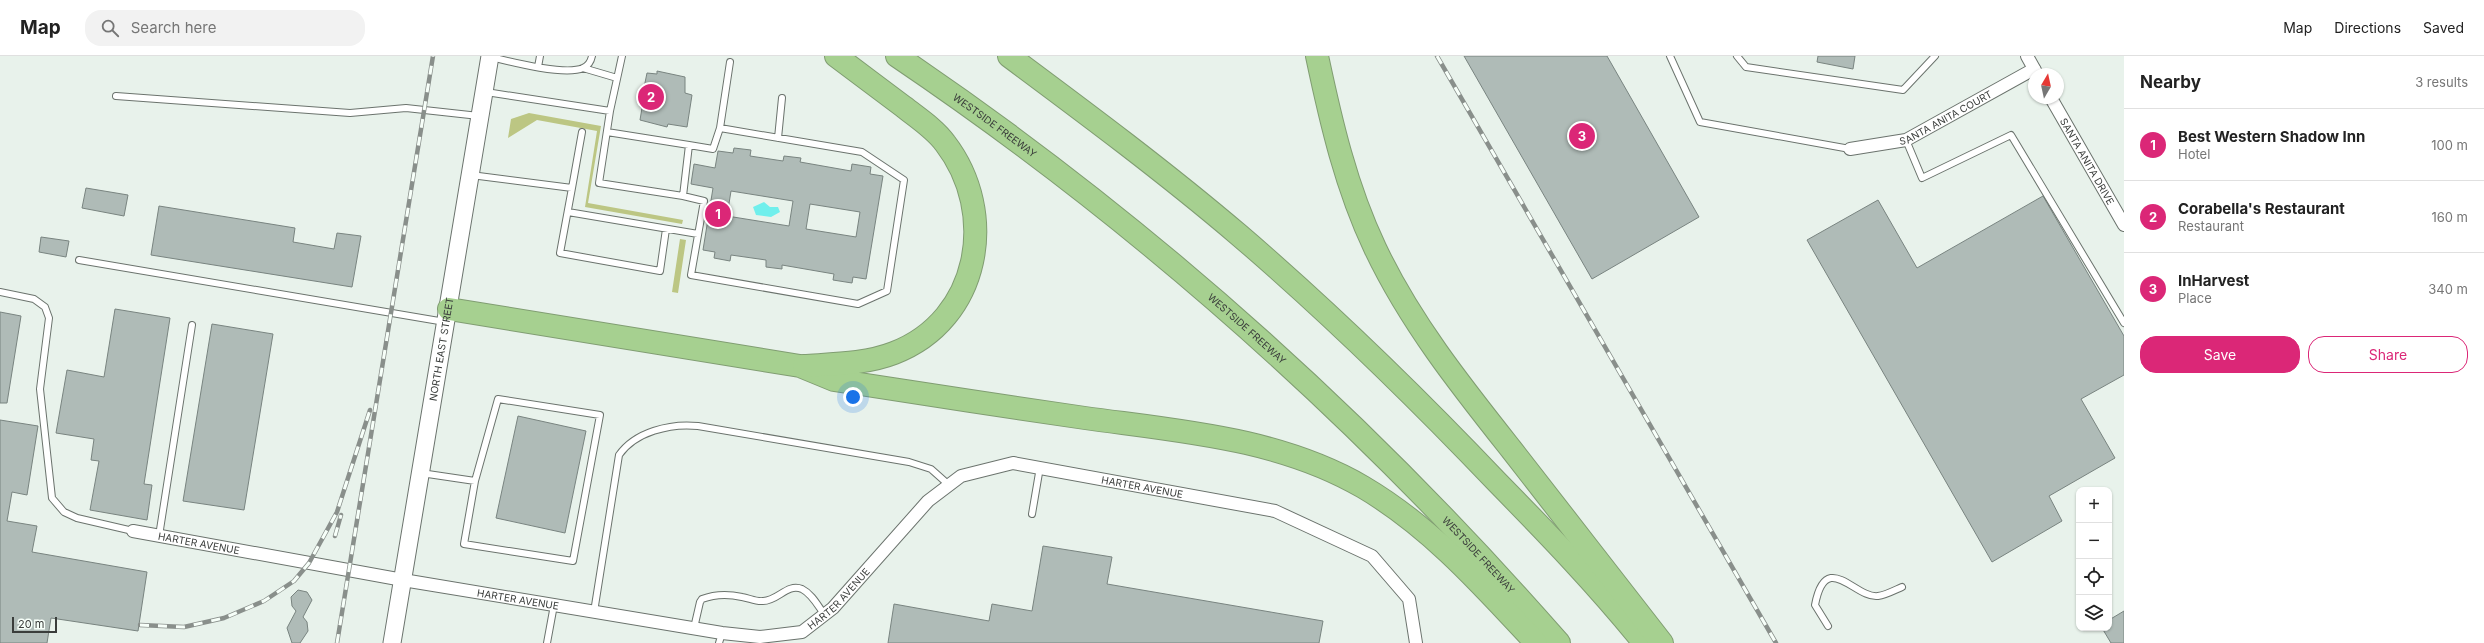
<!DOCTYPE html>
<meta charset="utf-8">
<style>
:root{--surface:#fff;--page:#f2f2f2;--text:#222;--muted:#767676;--line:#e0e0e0;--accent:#db2777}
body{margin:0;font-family:Inter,sans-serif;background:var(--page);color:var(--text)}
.controls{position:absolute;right:12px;bottom:12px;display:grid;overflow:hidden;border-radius:8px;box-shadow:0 1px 3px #0004}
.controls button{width:36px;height:36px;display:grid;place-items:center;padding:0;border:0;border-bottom:1px solid var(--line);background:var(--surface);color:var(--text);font:20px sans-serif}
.compass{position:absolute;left:2028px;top:12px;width:36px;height:36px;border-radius:50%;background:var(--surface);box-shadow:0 1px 3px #0004;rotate:9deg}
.scale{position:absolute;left:12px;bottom:10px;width:45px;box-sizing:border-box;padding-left:4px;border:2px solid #3a3d3b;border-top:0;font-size:11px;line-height:14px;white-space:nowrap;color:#3a3d3b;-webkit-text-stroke:3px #f7fff9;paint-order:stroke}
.you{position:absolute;left:853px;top:341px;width:14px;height:14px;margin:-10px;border:3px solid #fff;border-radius:50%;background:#1a73e8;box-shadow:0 0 0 6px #1a73e833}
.badge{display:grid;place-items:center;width:26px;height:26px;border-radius:50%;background:var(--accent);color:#fff;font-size:13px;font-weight:700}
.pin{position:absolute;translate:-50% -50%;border:2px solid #fff;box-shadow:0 1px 4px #0006}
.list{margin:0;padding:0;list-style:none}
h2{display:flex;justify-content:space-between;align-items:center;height:52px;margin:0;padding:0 16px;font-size:17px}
h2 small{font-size:13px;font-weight:400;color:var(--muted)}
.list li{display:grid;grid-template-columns:26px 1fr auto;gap:12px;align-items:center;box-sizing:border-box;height:72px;padding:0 16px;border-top:1px solid var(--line)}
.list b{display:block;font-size:15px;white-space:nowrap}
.list p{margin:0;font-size:13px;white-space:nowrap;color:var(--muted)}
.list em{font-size:13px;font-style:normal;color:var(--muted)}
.actions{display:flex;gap:8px;padding:12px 16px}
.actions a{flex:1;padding:9px 0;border:1px solid var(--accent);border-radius:16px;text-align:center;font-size:14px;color:var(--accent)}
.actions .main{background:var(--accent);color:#fff}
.icon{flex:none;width:22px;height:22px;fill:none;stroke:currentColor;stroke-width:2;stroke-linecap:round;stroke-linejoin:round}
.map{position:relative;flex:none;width:2124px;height:587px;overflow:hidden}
header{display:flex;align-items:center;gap:24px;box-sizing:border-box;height:56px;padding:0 20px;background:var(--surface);border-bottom:1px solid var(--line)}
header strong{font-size:19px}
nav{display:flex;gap:22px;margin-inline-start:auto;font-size:14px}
.search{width:280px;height:36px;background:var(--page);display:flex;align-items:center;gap:10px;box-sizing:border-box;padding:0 14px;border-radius:16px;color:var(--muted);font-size:15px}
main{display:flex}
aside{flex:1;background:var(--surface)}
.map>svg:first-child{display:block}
</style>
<header>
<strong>Map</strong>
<div class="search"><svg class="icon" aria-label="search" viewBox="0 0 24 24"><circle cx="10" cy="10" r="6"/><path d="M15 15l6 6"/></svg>Search here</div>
<nav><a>Map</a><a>Directions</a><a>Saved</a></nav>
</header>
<main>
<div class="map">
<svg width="2124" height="587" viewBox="0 0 2124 587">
<rect width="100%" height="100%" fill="#e8f2eb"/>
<path fill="#bcc683" d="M529,57L601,70L588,147L683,164L682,168L585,151L597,75L537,64L508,82L511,63Z
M680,183L686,184L678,237L672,236Z"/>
<path fill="#70efec" d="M764,146L770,151H778L780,156L771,161L756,159L753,151Z"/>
<path fill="#afbbb7" stroke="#798480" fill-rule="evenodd" d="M1464,0H1607L1699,161L1592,223Z
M1818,0H1855L1853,13L1817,6Z
M657,15L685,21V37L692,39L687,71L668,68L667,71L640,64L642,52L640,51L647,17L657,18Z
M734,92L751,94L750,100L783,105L784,100L801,102L800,106L851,115L852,108L871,111L870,118L883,120L866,223L853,221L852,227L833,224L834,218L782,209V213L766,211V204L731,199L730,205L714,202L715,196L703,194L713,132L691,128L694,108L715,112L718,95L733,97ZM731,135L793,145L789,170L727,160ZM810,148L860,156L856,181L806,173Z
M86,132L128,139L124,160L82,152Z
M2043,140L2124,280V319L2081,343L2115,402L2049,440L2062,465L1992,506L1807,184L1878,144L1917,212Z
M159,150L295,172L293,186L334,193L337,177L361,180L352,231L151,199Z
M41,181L69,185L66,201L39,196Z
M115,253L170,262L144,428L152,429L147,464L90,454L99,405L91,404L94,383L56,377L67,314L104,321Z
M0,256L21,260L7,347H0Z
M212,268L273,278L244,454L183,445Z
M518,360L586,375L565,477L496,462Z
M0,364L38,370L27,439L12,436L7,465L37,470L32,496L147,516L138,575L51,562L47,587H0Z
M1043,490L1112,501L1107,528L1323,565L1319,587H888L894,548L989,565L992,548L1032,555Z
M298,534L307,536L312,544L303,561L307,566L308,575L300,587H292L287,572L296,555L292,550L291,541Z
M2124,555V587H2111L2102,572H2109V564Z"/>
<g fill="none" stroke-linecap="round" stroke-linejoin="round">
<g stroke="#6b736d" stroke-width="8">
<path id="service" d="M1670,0L1700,66L1850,93
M1737,0L1746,11L1903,34L1935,0
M491,1C511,6 565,20 583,12C588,10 591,5 592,0
M538,11L540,0
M583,12L617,22
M486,36L610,55L599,127L683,140L689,89L713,93L720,72L862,96L904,124L887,235L858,248L691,219L704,145L683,140
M116,40L350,57L406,52L479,60
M610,55L622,0
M720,72L730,6
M607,76L689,89
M778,82L782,42
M1906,84L1922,122L2011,79L2124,267
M471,119L572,132L560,197L660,215L666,173
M572,132L582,76
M568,156L698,178
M79,204L445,266
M0,236L34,243L45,251L49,262L40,333L52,442L64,456L77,462L133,475
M421,417L475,425L464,488L573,505L600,359L498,343L475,425
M1032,458L1040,411
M159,480L192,269
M594,556L619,399C635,376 670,367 698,370L909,406L931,413L949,429
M1828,570L1815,549C1826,492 1855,543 1878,540C1886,539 1895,534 1902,531
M694,572L700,546L702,543C715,538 729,538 742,541C749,542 756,546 763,545C778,545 787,527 802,533C812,538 818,550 824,558
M547,587L554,549
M719,587L722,577"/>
</g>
<g stroke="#6b736d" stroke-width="14">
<g id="minor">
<path d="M2027,0L2037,18"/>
<path id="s1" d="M2051,42L2124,169"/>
<path id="s2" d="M1850,93L1906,84L2034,13"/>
<path id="s3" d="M133,475L403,524L722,577L760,581L802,576L833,552L928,445L961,420L1013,407L1275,455L1372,500L1409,543L1416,587"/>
</g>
</g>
<g stroke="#6b736d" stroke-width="19">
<g id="secondary">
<path id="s4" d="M392,587L490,0"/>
</g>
</g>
<g stroke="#809d72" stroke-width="24">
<g id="motorway">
<path id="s5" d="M897,0C1144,167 1363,363 1559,587"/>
<path d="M1009,0C1087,58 1165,116 1239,179C1330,257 1415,340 1497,426C1548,478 1599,531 1644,587"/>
<path d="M1317,0C1331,66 1346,131 1375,192C1410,266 1461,330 1511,393C1561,458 1612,522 1662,587"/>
<path d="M449,253L800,310L834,324C918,337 1001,350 1085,362C1179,375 1279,382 1363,431C1431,471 1483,530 1536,587"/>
<path d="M804,310C833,308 866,308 894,297C980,264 999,157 945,87C935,73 918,62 904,51C881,34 859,17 836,0"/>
</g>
</g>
<use href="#service" stroke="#fff" stroke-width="6"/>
<use href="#minor" stroke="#fff" stroke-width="12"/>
<use href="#secondary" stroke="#fff" stroke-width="17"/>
<use href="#motorway" stroke="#a6d090" stroke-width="22"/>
<g stroke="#898f8b" stroke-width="4.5">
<path id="rail" d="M1437,0L1776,587
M335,480L341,459
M140,569L184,571L224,562L264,545L294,525L309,507L337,456L370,354
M337,587L433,0"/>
</g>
<use href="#rail" stroke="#f7fff9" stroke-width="3" stroke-dasharray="9" stroke-linecap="butt"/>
</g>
<g text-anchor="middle" stroke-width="3" stroke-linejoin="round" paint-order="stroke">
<g font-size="10" fill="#3a3d3b" stroke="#f7fff9">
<text dy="4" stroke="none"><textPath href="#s2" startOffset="102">SANTA ANITA COURT</textPath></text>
<text dy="4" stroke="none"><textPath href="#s5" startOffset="120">WESTSIDE FREEWAY</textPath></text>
<text dy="4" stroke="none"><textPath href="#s1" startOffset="73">SANTA ANITA DRIVE</textPath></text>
<text dy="4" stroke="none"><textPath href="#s5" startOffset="444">WESTSIDE FREEWAY</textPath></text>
<text dy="4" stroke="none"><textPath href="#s4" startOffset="298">NORTH EAST STREET</textPath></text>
<text dy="4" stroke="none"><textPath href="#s3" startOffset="1087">HARTER AVENUE</textPath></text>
<text dy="4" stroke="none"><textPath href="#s3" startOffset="67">HARTER AVENUE</textPath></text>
<text dy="4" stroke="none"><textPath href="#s5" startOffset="768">WESTSIDE FREEWAY</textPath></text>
<text dy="4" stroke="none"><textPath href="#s3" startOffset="728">HARTER AVENUE</textPath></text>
<text dy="4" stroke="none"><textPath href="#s3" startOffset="391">HARTER AVENUE</textPath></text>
</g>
</g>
</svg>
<div class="controls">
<button>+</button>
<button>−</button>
<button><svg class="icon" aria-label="locate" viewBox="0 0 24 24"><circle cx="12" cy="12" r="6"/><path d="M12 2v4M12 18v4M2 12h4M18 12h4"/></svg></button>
<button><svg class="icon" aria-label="layers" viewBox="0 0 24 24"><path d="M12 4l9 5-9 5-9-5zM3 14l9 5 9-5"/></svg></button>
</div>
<svg class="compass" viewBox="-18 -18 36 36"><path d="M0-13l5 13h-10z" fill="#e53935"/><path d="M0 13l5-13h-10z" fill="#767676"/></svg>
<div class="scale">20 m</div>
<div class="you"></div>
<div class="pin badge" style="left:718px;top:158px">1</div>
<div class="pin badge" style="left:651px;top:41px">2</div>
<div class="pin badge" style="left:1582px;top:80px">3</div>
</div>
<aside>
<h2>Nearby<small>3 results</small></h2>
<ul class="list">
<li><span class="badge">1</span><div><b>Best Western Shadow Inn</b><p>Hotel</p></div><em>100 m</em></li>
<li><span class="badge">2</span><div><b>Corabella's Restaurant</b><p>Restaurant</p></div><em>160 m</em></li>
<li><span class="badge">3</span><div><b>InHarvest</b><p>Place</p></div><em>340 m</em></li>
</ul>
<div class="actions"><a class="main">Save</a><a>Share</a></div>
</aside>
</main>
